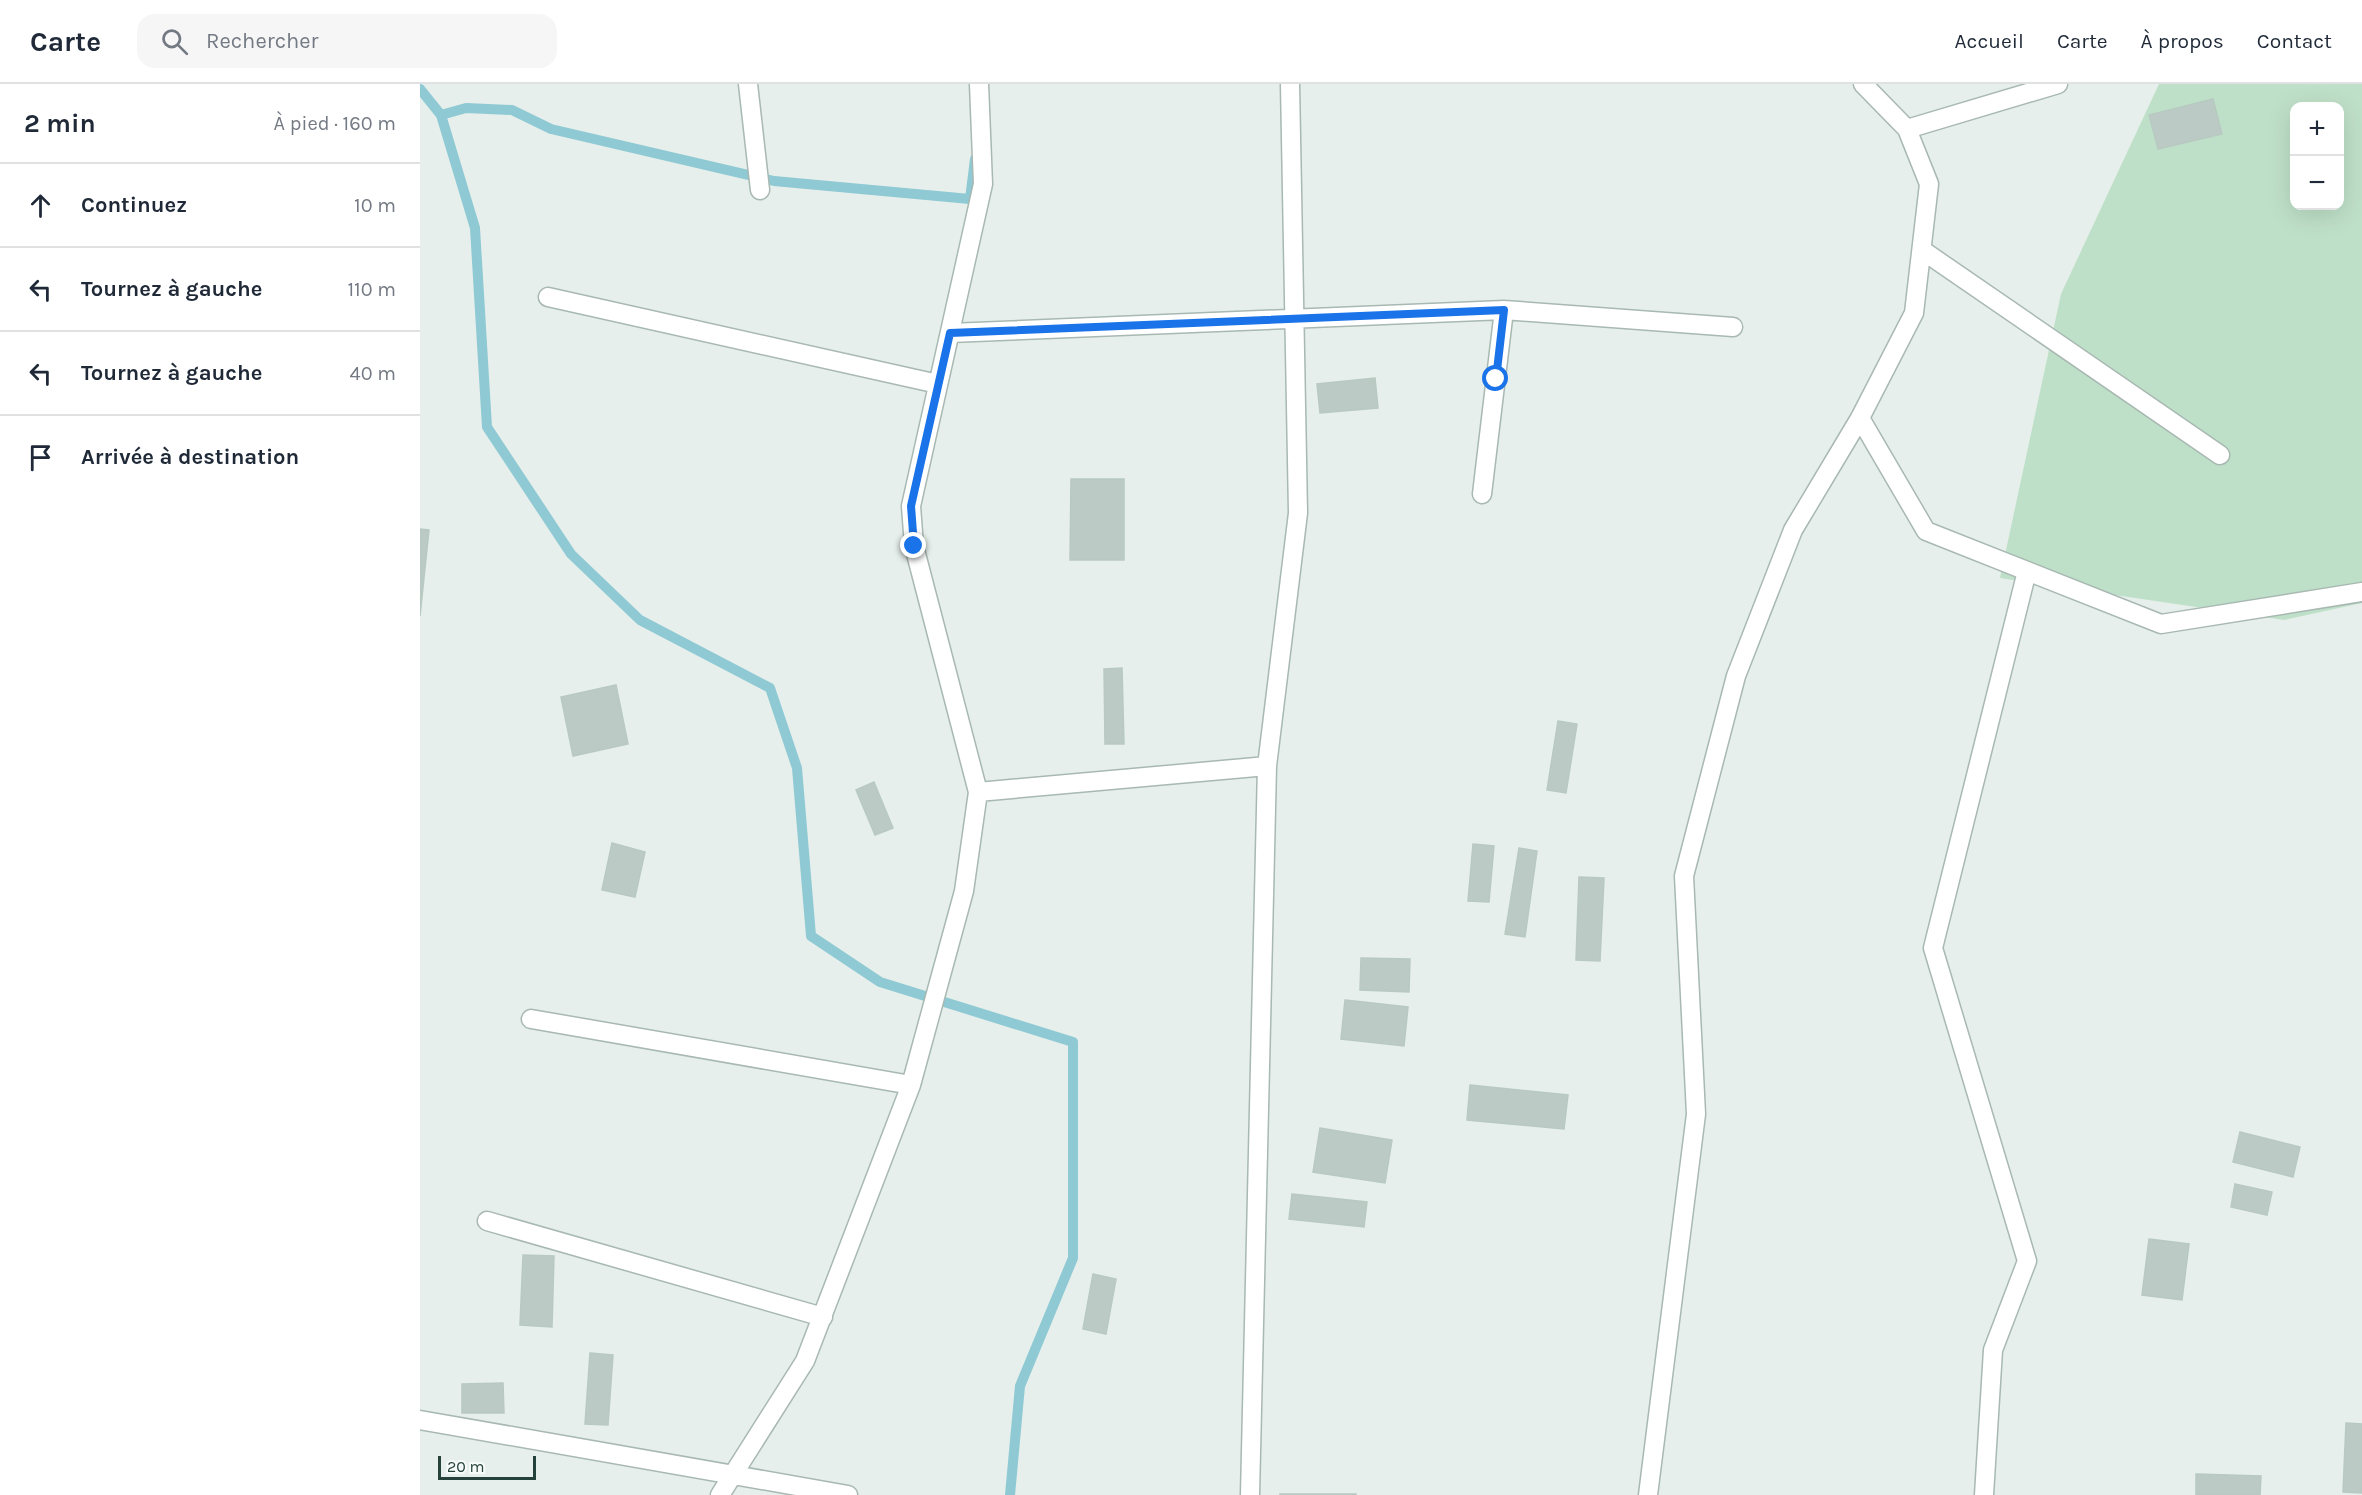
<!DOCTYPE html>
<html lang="fr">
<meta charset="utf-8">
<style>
:root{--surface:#fff;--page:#f6f6f7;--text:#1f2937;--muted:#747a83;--line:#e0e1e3}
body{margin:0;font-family:Karla,sans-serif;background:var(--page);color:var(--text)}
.controls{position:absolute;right:18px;top:18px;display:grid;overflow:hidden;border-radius:12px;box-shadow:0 6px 24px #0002}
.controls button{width:54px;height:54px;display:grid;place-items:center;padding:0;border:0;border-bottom:2px solid var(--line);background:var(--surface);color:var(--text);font:30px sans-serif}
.scale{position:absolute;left:18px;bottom:15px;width:98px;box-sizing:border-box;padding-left:6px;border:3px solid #24423a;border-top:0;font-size:16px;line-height:21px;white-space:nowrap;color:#24423a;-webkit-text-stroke:4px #f7fbf9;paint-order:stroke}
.stop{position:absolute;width:18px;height:18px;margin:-14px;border:4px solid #1a73e8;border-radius:50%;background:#fff}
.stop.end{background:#1a73e8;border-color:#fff;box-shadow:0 2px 6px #0008}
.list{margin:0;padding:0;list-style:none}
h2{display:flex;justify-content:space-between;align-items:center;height:78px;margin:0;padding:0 24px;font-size:26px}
h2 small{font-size:20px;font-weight:400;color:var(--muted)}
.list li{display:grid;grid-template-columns:39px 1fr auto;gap:18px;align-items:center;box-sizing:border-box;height:84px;padding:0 24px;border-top:2px solid var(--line)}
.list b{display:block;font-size:22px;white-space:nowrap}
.list em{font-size:20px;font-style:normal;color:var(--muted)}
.icon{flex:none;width:33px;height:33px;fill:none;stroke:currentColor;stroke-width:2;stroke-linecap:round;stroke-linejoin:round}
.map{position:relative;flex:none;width:1942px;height:1411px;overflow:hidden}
header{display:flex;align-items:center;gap:36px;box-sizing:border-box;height:84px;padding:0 30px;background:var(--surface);border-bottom:2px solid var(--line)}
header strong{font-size:28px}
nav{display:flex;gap:33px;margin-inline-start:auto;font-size:21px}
.search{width:420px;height:54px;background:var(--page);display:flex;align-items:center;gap:15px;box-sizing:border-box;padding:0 21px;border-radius:18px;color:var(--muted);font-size:22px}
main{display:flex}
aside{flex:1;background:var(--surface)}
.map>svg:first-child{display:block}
</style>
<header>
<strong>Carte</strong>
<div class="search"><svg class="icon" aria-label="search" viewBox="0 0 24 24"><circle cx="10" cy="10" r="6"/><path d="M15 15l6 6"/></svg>Rechercher</div>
<nav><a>Accueil</a><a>Carte</a><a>À propos</a><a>Contact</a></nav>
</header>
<main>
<aside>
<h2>2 min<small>À pied · 160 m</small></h2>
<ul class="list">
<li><svg class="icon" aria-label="ahead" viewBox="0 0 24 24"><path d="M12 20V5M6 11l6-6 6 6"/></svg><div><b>Continuez</b></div><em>10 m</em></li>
<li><svg class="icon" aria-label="left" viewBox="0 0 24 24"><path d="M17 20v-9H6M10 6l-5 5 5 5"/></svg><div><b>Tournez à gauche</b></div><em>110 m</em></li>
<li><svg class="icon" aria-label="left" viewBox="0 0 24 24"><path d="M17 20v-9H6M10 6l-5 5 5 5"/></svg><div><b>Tournez à gauche</b></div><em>40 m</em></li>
<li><svg class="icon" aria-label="arrive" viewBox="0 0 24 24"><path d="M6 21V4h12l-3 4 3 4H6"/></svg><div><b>Arrivée à destination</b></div></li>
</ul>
</aside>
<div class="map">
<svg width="1942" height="1411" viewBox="0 0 1942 1411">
<rect width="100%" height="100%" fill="#e6efeb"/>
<path fill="#bfe0c8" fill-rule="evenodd" d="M1739,0H1942V519L1864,536L1580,494L1641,210ZM1874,22H1920V122H1874Z"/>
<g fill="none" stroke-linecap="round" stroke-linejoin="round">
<path stroke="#8ec9d4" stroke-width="10" d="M0,5L21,31L55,144L67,343L151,470L220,536L350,604L377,684L391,852L460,898L653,958V1174L600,1302L590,1411
M21,31L46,24L92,26L131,45L354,97L550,115L555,75"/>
</g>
<path fill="#bbcac4" stroke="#b8c9c2" stroke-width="1.5" d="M1793,15L1802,50L1738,65L1729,31Z
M955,294L958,324L900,329L897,300Z
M651,395H704V476H650Z
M0,445L9,446L0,532Z
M702,584L704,660H685L684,585Z
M196,601L208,660L153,672L141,613Z
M1138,637L1157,640L1146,709L1127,706Z
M454,698L473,744L455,751L436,706Z
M192,759L225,768L215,813L182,806Z
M1053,760L1074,762L1069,818L1048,817Z
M1099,764L1117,767L1105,853L1085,850Z
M1159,793L1184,794L1180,877L1156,876Z
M941,874L990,875L989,908L940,906Z
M925,916L988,923L984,962L921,955Z
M1050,1001L1148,1011L1144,1045L1047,1036Z
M900,1044L972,1056L965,1099L893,1088Z
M1820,1048L1880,1063L1873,1093L1813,1078Z
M1815,1100L1852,1108L1847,1131L1811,1123Z
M872,1110L947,1118L944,1143L869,1135Z
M1729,1155L1769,1160L1762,1216L1722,1211Z
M103,1171L134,1172L132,1243L100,1241Z
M673,1190L696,1195L686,1250L663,1245Z
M170,1269L193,1271L188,1341L165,1340Z
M83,1299L84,1329H42V1300Z
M1926,1339L1942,1340V1409L1923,1408Z
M1776,1390L1841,1392L1840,1411H1776Z
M860,1410H936V1411H860Z"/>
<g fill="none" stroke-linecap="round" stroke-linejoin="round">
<g stroke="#a8b8b2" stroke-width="21">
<path id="minor" d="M328,0L340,106
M1487,45L1638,0
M1502,166L1800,371
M128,213L518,300
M530,249L1084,226L1313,243
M1440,334L1506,447L1741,540L1942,508
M1062,410L1084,226
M558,708L847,682
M111,935L491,1001
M67,1137L403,1233
M0,1336L428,1411
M300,1411L385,1277L491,1001L544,807L558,708L494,462L491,422L563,100L559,0
M830,1411L847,682L878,429L870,0
M1228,1411L1276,1030L1264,792L1316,592L1373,446L1440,334L1494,229L1509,100L1487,45L1443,0
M1564,1411L1573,1266L1607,1177L1513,864L1607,487"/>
</g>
<use href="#minor" stroke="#fff" stroke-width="18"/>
</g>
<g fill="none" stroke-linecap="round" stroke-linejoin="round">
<path stroke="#1a73e8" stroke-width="8" d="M494,462L491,422L530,249L1084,226L1076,295"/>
</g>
</svg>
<div class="controls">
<button>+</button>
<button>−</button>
</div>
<div class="scale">20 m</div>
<div class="stop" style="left:1076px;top:295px"></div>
<div class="stop end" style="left:494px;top:462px"></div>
</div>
</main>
